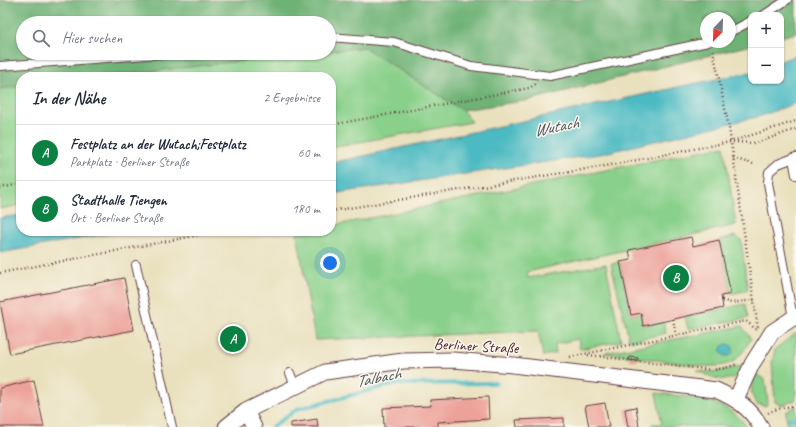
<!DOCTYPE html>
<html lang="de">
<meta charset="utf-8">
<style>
:root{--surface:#fff;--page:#f6f6f7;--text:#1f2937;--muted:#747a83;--line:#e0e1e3;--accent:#0b8043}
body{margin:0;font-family:Caveat,sans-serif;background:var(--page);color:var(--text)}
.controls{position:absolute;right:12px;top:12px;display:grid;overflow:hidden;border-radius:8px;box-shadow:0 1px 3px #0004}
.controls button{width:36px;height:36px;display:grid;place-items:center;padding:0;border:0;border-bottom:1px solid var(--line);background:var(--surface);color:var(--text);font:20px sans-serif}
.compass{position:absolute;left:700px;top:12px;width:36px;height:36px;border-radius:50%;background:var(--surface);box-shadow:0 1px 3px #0004;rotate:203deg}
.you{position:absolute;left:330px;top:263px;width:14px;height:14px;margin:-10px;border:3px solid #fff;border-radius:50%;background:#1a73e8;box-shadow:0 0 0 6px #1a73e833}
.badge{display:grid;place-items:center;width:26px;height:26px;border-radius:50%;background:var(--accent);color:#fff;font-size:13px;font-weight:700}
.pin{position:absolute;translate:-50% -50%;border:2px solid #fff;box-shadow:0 1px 4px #0006}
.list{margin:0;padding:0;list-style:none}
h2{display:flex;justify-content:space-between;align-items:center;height:52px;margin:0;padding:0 16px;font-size:17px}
h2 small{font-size:13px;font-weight:400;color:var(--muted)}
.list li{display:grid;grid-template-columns:26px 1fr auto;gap:12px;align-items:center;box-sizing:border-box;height:56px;padding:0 16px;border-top:1px solid var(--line)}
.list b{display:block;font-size:15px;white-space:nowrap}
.list p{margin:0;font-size:13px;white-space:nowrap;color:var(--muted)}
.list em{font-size:13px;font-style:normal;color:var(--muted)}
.icon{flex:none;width:22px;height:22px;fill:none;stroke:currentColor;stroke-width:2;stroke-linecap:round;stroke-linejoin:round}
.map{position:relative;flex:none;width:796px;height:427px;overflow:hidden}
.search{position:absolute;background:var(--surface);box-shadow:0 1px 3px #0004;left:16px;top:16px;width:320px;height:44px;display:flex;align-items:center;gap:10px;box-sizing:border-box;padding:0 14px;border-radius:22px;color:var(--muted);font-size:15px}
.panel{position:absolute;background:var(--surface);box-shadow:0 1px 3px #0004;left:16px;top:72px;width:320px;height:164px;border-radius:16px}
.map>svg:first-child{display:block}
</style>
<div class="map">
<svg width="796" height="427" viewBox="0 0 796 427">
<rect width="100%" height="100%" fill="#fbf7ec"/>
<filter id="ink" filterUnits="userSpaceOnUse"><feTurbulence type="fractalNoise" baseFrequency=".025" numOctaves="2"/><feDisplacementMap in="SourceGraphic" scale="8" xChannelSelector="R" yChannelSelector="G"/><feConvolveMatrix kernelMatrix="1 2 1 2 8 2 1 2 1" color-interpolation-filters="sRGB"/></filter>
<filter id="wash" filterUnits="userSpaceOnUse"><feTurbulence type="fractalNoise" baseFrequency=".012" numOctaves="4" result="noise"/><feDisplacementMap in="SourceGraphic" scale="16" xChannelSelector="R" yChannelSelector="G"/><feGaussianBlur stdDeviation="0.9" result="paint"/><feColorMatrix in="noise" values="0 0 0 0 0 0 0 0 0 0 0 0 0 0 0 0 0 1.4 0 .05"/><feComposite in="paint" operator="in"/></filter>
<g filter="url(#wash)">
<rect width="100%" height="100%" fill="#e9e0bd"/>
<path fill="#89d08a" stroke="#6a785a" d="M364,47L462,110L472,122L331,147V77H101L310,53H329V51Z
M21,86V205L0,209V89Z
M724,146L736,225L527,272L528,278L606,264L621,341L580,349L578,339L555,344L556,353L543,356L538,331L315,340L297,233L331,231V226Z
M735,236L741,240L748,290L731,294L719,240Z
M620,262L631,315L641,313L643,326L663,321L666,333L631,341L629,339L611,264Z
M745,304L748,318L688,329L685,317Z
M742,326L751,339C736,364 731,367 701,366L604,353Z
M796,333V400L782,405L775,402L772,363L775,349Z
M740,366L743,368C732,387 713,378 697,371L716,372Z
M756,374L765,380L768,402L766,406L757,404C749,394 751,386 756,374Z
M656,393C687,397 728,398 747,427L727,426L652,427V424H662Z
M796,406V427H787L786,412Z"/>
<path fill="#6eb276" stroke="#5c6850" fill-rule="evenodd" d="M0,0H796V33L781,37V15H751V45L530,100L462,110L364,47L329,51V23H23V53H310L101,77H21V86L0,89ZM706,18H730V42H706Z"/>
<path fill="#4bbac2" stroke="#4a6c76" d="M796,55V103L761,116L600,154L331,194V163L687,85L751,72V81H781V61Z
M21,215V231H122L0,253V218Z
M721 350a6 6 0 1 1 12 0a6 6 0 1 1-12 0Z"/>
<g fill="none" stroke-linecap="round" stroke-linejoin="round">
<path stroke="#4bbac2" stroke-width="4" d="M789,419L796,418
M272,427L297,409L395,384L496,383"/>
</g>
<g id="blocks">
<path fill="#eca299" d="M691,237L693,246L719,240L731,294L721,296L723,308L643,326L641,313L631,315L620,262L631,260L629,250Z
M124,278L134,330L10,354L0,302Z
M630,357L638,358V361L629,360Z
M34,380L44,427H0V388Z
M488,397L489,419L438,422V427H384L383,408L431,406L430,400Z
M605,403L609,427H589L585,406Z
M636,407L639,427H628L625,409Z
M564,418V427H517L516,420Z
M317,419L318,427H291V423Z"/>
</g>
</g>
<g filter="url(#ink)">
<use href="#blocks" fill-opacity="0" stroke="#623c41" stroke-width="1"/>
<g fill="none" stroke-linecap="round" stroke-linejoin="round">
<g stroke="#623c41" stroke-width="10">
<path id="lane" d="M764,15L787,0
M730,32L751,21
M329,37L394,42L471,66L550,76L708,42
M0,66L172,53
M793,158L796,175
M136,265L172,427
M793,318L768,183L769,172L778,164L796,157
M290,373L295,386"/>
</g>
<g stroke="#623c41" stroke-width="17">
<path id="street" d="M736,399L752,364L772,332L796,316
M246,411L254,427
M226,427L246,411L325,372L403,361L453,360L513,365L716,390C736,399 750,407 761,427"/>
</g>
<path stroke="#623c41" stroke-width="2.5" stroke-dasharray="1 3" stroke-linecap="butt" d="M713,50L729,128L758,329
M331,125L529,88L536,84
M733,142L756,143L796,129
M733,158L753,164
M0,188L21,184
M331,211L611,165L730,142L796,121
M0,273L220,231
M722,300L731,303L755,300
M673,319L676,335
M588,355L713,370L725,368L738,364
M570,357L746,321L758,331
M768,413L774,410L796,405"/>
<use href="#lane" stroke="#fff" stroke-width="8"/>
<use href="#street" stroke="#fff" stroke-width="15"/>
</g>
</g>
<g text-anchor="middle" stroke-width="3" stroke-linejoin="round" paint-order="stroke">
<g font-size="16" fill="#4a1f2b" stroke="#fbf7ec">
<text transform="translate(476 345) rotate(3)" y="6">Berliner Straße</text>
</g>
<g font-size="17" font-style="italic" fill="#4a5560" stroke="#fbf7ec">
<text transform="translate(556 126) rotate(-11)" y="6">Wutach</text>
<text transform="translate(378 377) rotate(-11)" y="6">Talbach</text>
</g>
</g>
</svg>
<div class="controls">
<button>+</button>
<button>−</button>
</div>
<svg class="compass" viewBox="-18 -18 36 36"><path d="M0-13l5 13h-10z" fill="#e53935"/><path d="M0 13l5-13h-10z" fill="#747a83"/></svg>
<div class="you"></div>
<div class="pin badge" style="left:233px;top:339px">A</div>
<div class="pin badge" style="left:676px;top:278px">B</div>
<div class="search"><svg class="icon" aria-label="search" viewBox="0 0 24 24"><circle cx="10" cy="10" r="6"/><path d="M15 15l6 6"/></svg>Hier suchen</div>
<section class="panel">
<h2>In der Nähe<small>2 Ergebnisse</small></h2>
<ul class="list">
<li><span class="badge">A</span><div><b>Festplatz an der Wutach;Festplatz</b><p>Parkplatz · Berliner Straße</p></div><em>60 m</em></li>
<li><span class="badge">B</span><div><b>Stadthalle Tiengen</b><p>Ort · Berliner Straße</p></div><em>180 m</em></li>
</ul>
</section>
</div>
